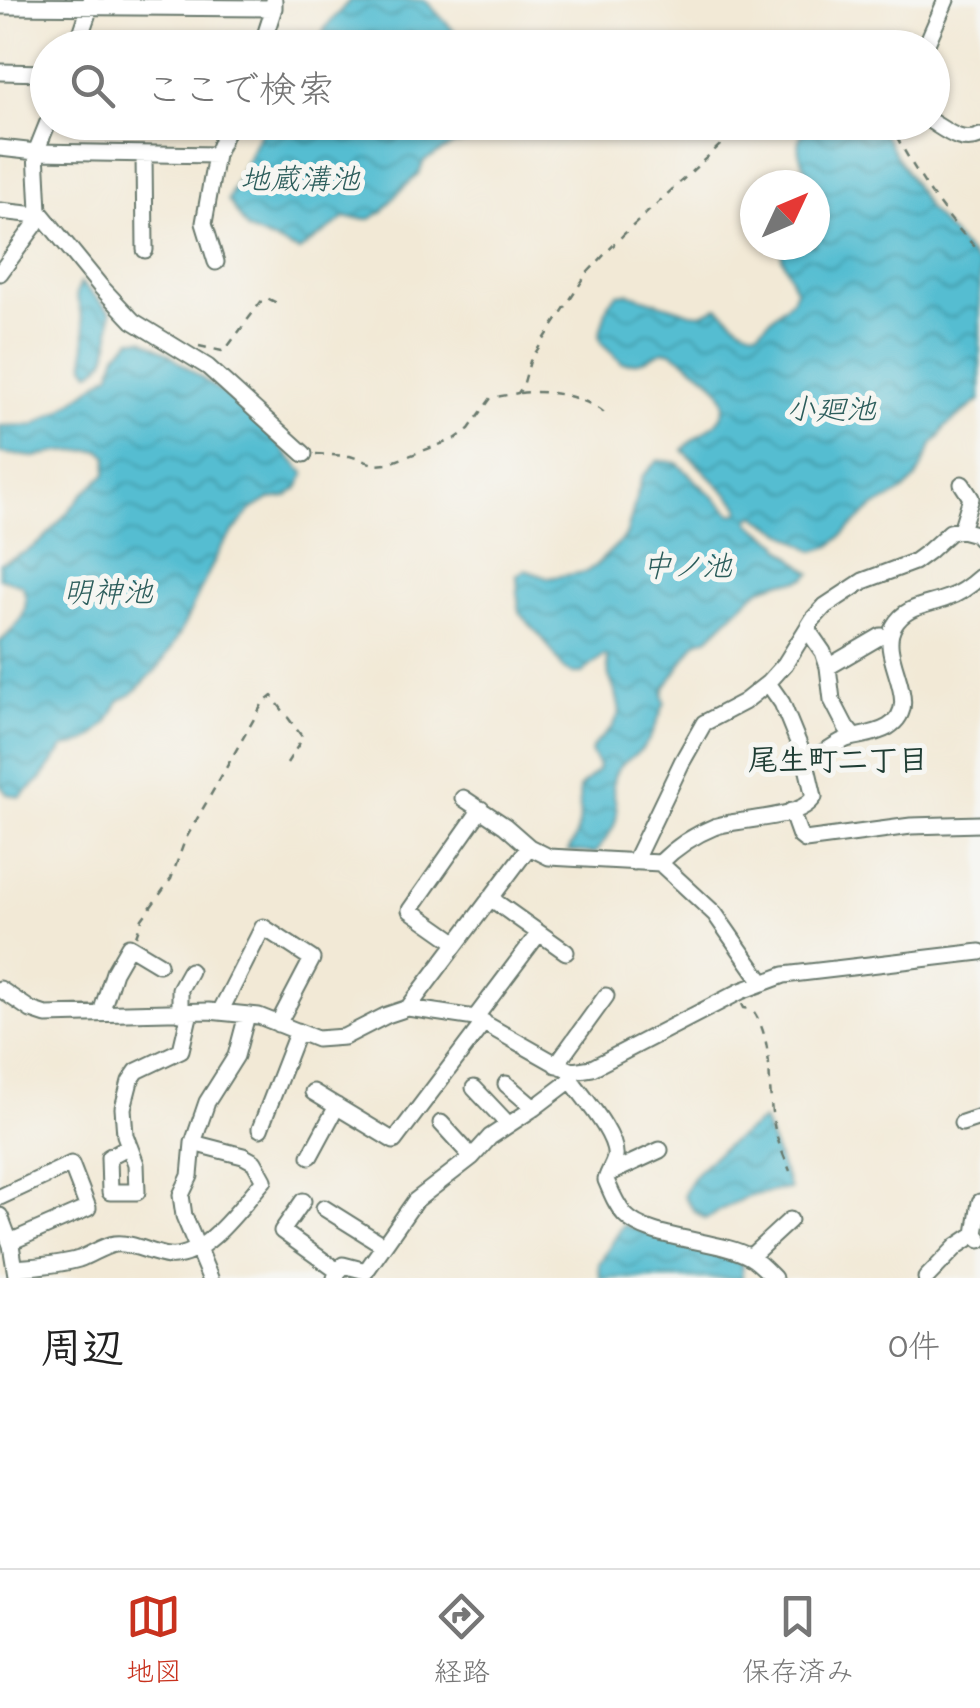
<!DOCTYPE html>
<html lang="ja">
<meta charset="utf-8">
<style>
:root{--surface:#fff;--page:#f6f6f6;--text:#222;--muted:#767676;--line:#e0e0e0;--accent:#c8321e}
body{margin:0;font-family:Mali,"Klee One",sans-serif;background:var(--page);color:var(--text)}
.compass{position:absolute;left:740px;top:170px;width:90px;height:90px;border-radius:50%;background:var(--surface);box-shadow:0 2px 8px #0004;rotate:46deg}
.list{margin:0;padding:0;list-style:none}
h2{display:flex;justify-content:space-between;align-items:center;height:130px;margin:0;padding:0 40px;font-size:42px}
h2 small{font-size:32px;font-weight:400;color:var(--muted)}
.icon{flex:none;width:55px;height:55px;fill:none;stroke:currentColor;stroke-width:2;stroke-linecap:round;stroke-linejoin:round}
.map{position:relative;flex:none;width:980px;height:1278px;overflow:hidden}
.search{position:absolute;background:var(--surface);box-shadow:0 2px 8px #0004;left:30px;right:30px;top:30px;height:110px;display:flex;align-items:center;gap:25px;box-sizing:border-box;padding:0 35px;border-radius:55px;color:var(--muted);font-size:38px}
.sheet{height:290px;background:var(--surface)}
nav{display:flex;justify-content:space-around;align-items:center;box-sizing:border-box;height:140px;border-top:2px solid var(--line);background:var(--surface);font-size:28px;color:var(--muted)}
nav a{display:grid;justify-items:center;gap:5px}
nav .on{color:var(--accent)}
.map>svg:first-child{display:block}
</style>
<div class="map">
<svg width="980" height="1278" viewBox="0 0 980 1278">
<defs>
<pattern id="water-waves" width="16" height="10" patternUnits="userSpaceOnUse" patternTransform="scale(2.5)"><rect width="16" height="10" fill="#54bdd1"/><path d="M0 5q4-4 8 0t8 0" fill="none" stroke="#459baa"/></pattern>
</defs>
<rect width="100%" height="100%" fill="#f6f6f2"/>
<filter id="ink" filterUnits="userSpaceOnUse"><feTurbulence type="fractalNoise" baseFrequency=".01" numOctaves="2"/><feDisplacementMap in="SourceGraphic" scale="20" xChannelSelector="R" yChannelSelector="G"/><feConvolveMatrix kernelMatrix="1 2 1 2 8 2 1 2 1" color-interpolation-filters="sRGB"/></filter>
<filter id="wash" filterUnits="userSpaceOnUse"><feTurbulence type="fractalNoise" baseFrequency=".0048" numOctaves="4" result="noise"/><feDisplacementMap in="SourceGraphic" scale="40" xChannelSelector="R" yChannelSelector="G"/><feGaussianBlur stdDeviation="2.25" result="paint"/><feColorMatrix in="noise" values="0 0 0 0 0 0 0 0 0 0 0 0 0 0 0 0 0 1.4 0 .05"/><feComposite in="paint" operator="in"/></filter>
<g filter="url(#wash)">
<rect width="100%" height="100%" fill="#f2e9d6"/>
<path fill="url(#water-waves)" stroke="#3a7d82" stroke-width="2.5" d="M350,0H425L469,47H316L326,27Z
M876,122L929,210L980,266V400L944,428L939,438L933,443L916,479L902,492L871,509L831,546L814,551L754,515L750,519V523L780,544L781,548L811,573L806,578L796,581L779,582L764,587L749,598L709,637L696,642L665,688L663,695L665,702C659,715 655,734 645,745C637,756 623,760 616,772C609,785 616,798 617,812C617,828 604,841 595,853L568,851C583,828 580,814 579,788L598,770L599,766L591,752L593,746L612,728L620,712L617,697L609,676L607,656H603L582,673H572L564,669L544,640L519,612L517,575L525,570L548,578L586,572L596,565L626,536L642,477L658,460L677,463L732,514H737L740,510L739,505L683,450C693,435 716,430 723,412C731,390 703,373 688,363C682,359 674,352 668,351C659,350 653,357 646,360C639,363 630,363 622,363L602,343L599,336L608,304L617,294L628,293L691,313L701,314L718,307C731,316 741,331 758,331L792,299L796,290L782,257V252L787,245H815V206L818,202C817,185 806,176 801,159C784,113 851,123 876,122Z
M276,123V122L503,123L489,138L455,144L424,161L419,173L396,195L383,211L370,219L345,218L299,251L248,230L228,200L260,133Z
M81,283L111,312C109,333 114,364 90,372L85,365V330L76,294Z
M132,339H143L168,354L249,412L305,474L298,488L286,497L269,499L251,510L221,547L179,635L160,666L132,694L119,701L108,722L93,737L77,745L64,747L41,779L20,797L7,794L0,785V642C18,626 33,610 22,585L0,578V563C41,549 49,534 76,502C84,491 96,483 106,474L108,457L100,450L59,452L34,457L0,453V426L34,425L64,408L111,373L117,354Z
M763,1120L790,1189C769,1191 745,1196 726,1207C717,1211 714,1217 705,1219L694,1211L684,1196C690,1168 739,1136 763,1120Z
M623,1225L716,1253L742,1264V1278H600L599,1264Z"/>
</g>
<g filter="url(#ink)">
<g fill="none" stroke-linecap="round" stroke-linejoin="round">
<g stroke="#69796d" stroke-width="19">
<path id="minor" d="M0,6L274,8
M76,48L90,7V0
M261,48L274,8V0
M925,48L946,0
M0,72L48,73
M932,122C948,132 962,144 980,136
M0,148L36,152L216,155L230,122
M144,154L145,250
M216,155L204,223L216,262
M0,211L37,215
M39,211L101,287L133,321L208,367L304,454
M0,273L35,225L39,211L36,152L48,122
M961,530L971,498L962,484
M807,629L823,652L828,667L832,700L846,727L854,737
M828,667L881,636L889,637
M808,758C825,756 834,742 850,738C863,735 876,734 888,727C926,704 876,657 894,626C906,605 927,606 947,598C959,594 970,586 980,577
M463,798L505,826L529,847L549,857L660,863L715,914L763,983
M791,811L800,836L805,840L911,826L980,824
M634,862L682,762L704,723L744,702L768,683L785,664L813,619L825,606L863,581L914,562L929,551L950,532L961,530L976,534L980,539
M660,863C675,848 694,835 714,827C741,817 798,821 814,797L807,767L808,758L802,752L782,703L768,683
M490,898L566,952
M457,943L410,910L481,809
M0,989L31,1010L46,1015L209,1011L259,1016L317,1039L344,1037L387,1015L408,1008L475,1018L558,1065L573,1071L592,1068L741,991L784,975L980,952
M408,1008L529,847
M220,1012L263,927L312,959L278,1024
M101,1013L114,972L129,946L159,964
M180,1013V989L190,971
M475,1018L539,933
M556,1065L606,996
M571,1080C583,1097 618,1136 615,1157C614,1164 608,1172 606,1180C611,1192 616,1205 625,1215C648,1240 718,1239 750,1257C759,1262 767,1271 774,1278
M506,1084L534,1108
M474,1088L508,1124
M313,1092L394,1141L484,1022
M441,1123L472,1157
M962,1123L980,1117
M260,1129L298,1031
M129,1146L109,1157L110,1192H137L136,1164L125,1135L123,1108L130,1081L137,1071L181,1050L190,1012
M310,1156L337,1106
M608,1174L660,1150
M0,1197L71,1164L88,1208L10,1242
M303,1201L282,1231L339,1272
M324,1208L383,1245
M0,1216L11,1245L16,1275
M975,1234L980,1202
M750,1257L790,1220
M16,1268C37,1266 59,1265 79,1259C91,1255 102,1246 115,1244C133,1242 151,1254 169,1256C205,1260 243,1204 264,1180L254,1162L243,1156L193,1143
M210,1278L184,1216L181,1195L190,1176L193,1143L207,1102L236,1056L247,1015
M335,1278L343,1265L366,1271L415,1201L472,1157L490,1137L534,1108L571,1080L573,1071
M926,1278L957,1246L975,1234L980,1240"/>
</g>
<path stroke="#69796d" stroke-width="2.5" stroke-dasharray="8 8" stroke-linecap="butt" d="M889,122C914,171 942,214 980,252
M199,346L222,351L226,349L263,299L267,298L279,304
M520,393C548,389 585,396 607,415
M316,454L350,456L376,465L387,464L455,439L469,429L491,398L518,393L523,386L530,361L588,272L623,235L745,122
M136,936L142,919L171,879L185,840L263,703L272,696L303,738L287,763
M742,1004L744,1008L752,1009C776,1043 766,1087 774,1125C777,1141 784,1156 790,1171"/>
<use href="#minor" stroke="#fff" stroke-width="15"/>
</g>
</g>
<g text-anchor="middle" stroke-width="10" stroke-linejoin="round" paint-order="stroke">
<g font-size="30" font-style="italic" fill="#2c5d5b" stroke="#f6f6f2">
<text x="300" y="189">地蔵溝池</text>
<text x="831" y="419">小廻池</text>
<text x="687" y="576">中ノ池</text>
<text x="108" y="602">明神池</text>
</g>
<g font-size="30" font-weight="bold" fill="#1f3d34" stroke="#f6f6f2">
<text x="838" y="770">尾生町二丁目</text>
</g>
</g>
</svg>
<svg class="compass" viewBox="-18 -18 36 36"><path d="M0-13l5 13h-10z" fill="#e53935"/><path d="M0 13l5-13h-10z" fill="#767676"/></svg>
<div class="search"><svg class="icon" aria-label="search" viewBox="0 0 24 24"><circle cx="10" cy="10" r="6"/><path d="M15 15l6 6"/></svg>ここで検索</div>
</div>
<section class="sheet">
<h2>周辺<small>0件</small></h2>
<ul class="list">
</ul>
</section>
<nav>
<a class="on"><svg class="icon" aria-label="map" viewBox="0 0 24 24"><path d="M3 6l6-2 6 2 6-2v14l-6 2-6-2-6 2zM9 4v14M15 6v14"/></svg>地図</a>
<a><svg class="icon" aria-label="directions" viewBox="0 0 24 24"><path d="M12 3l9 9-9 9-9-9zM9 14v-3h6M13 9l2 2-2 2"/></svg>経路</a>
<a><svg class="icon" aria-label="saved" viewBox="0 0 24 24"><path d="M7 4h10v16l-5-4-5 4z"/></svg>保存済み</a>
</nav>
